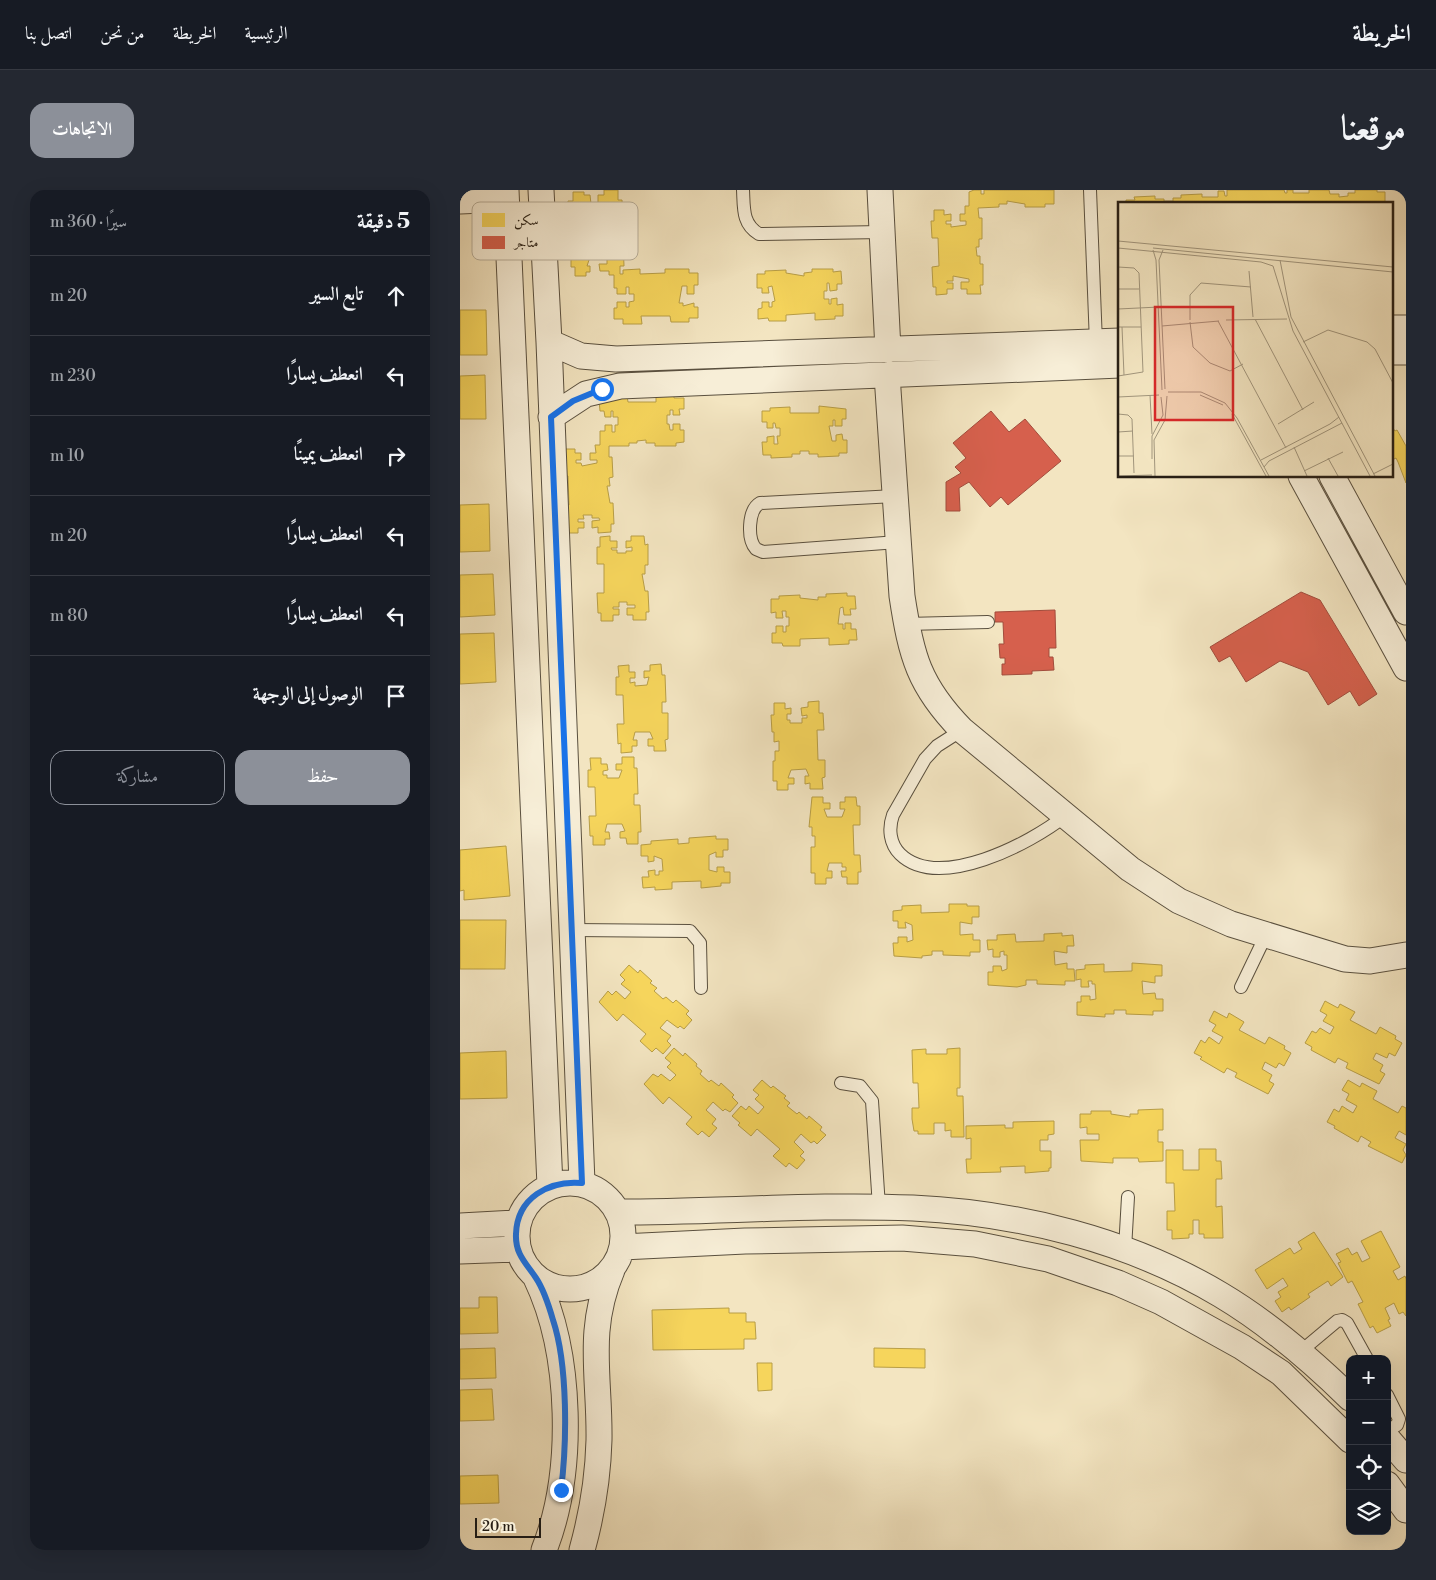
<!DOCTYPE html>
<html lang="ar">
<meta charset="utf-8">
<style>
:root{--surface:#171b24;--page:#242831;--text:#f1f3f6;--muted:#9ea1a6;--line:#363941;--accent:#8c9099}
body{margin:0;font-family:"Libre Bodoni",Amiri,serif;background:var(--page);color:var(--text);direction:rtl}
.controls{position:absolute;right:15px;bottom:15px;display:grid;overflow:hidden;border-radius:10px;box-shadow:0 5px 20px #0002}
.controls button{width:45px;height:45px;display:grid;place-items:center;padding:0;border:0;border-bottom:1px solid var(--line);background:var(--surface);color:var(--text);font:25px sans-serif}
.scale{position:absolute;left:15px;bottom:12px;width:66px;box-sizing:border-box;padding-left:5px;border:2px solid #271e14;border-top:0;font-size:14px;line-height:18px;white-space:nowrap;color:#271e14;-webkit-text-stroke:4px #f7eed7;paint-order:stroke}
.stop{position:absolute;width:15px;height:15px;margin:-11px;border:4px solid #1a73e8;border-radius:50%;background:#fff}
.stop.end{background:#1a73e8;border-color:#fff;box-shadow:0 1px 5px #0008}
.list{margin:0;padding:0;list-style:none}
h2{display:flex;justify-content:space-between;align-items:center;height:65px;margin:0;padding:0 20px;font-size:21px}
h2 small{font-size:16px;font-weight:400;color:var(--muted)}
.list li{display:grid;grid-template-columns:32px 1fr auto;gap:15px;align-items:center;box-sizing:border-box;height:80px;padding:0 20px;border-top:1px solid var(--line)}
.list b{display:block;font-size:19px;white-space:nowrap}
.list em{font-size:16px;font-style:normal;color:var(--muted)}
.actions{display:flex;gap:10px;padding:15px 20px}
.actions a{flex:1;padding:11px 0;border:1px solid var(--accent);border-radius:15px;text-align:center;font-size:18px;color:var(--accent)}
.actions .main{background:var(--accent);color:#fff}
.icon{flex:none;width:28px;height:28px;fill:none;stroke:currentColor;stroke-width:2;stroke-linecap:round;stroke-linejoin:round}
.map{position:relative;flex:none;width:946px;height:1360px;overflow:hidden;direction:ltr;border-radius:15px}
header{display:flex;align-items:center;gap:30px;box-sizing:border-box;height:70px;padding:0 25px;background:var(--surface);border-bottom:1px solid var(--line)}
header strong{font-size:24px}
nav{display:flex;gap:28px;margin-inline-start:auto;font-size:18px}
.intro{display:flex;align-items:center;justify-content:space-between;box-sizing:border-box;height:120px;padding:0 30px}
h1{margin:0;font-size:35px}
.button{padding:12px 22px;border-radius:15px;background:var(--accent);color:#fff;font-size:18px;font-weight:700}
main{display:flex;gap:30px;padding:0 30px}
aside{flex:1;background:var(--surface);border-radius:15px;box-shadow:0 5px 20px #0002}
.map>svg:first-child{display:block}
</style>
<header>
<strong>الخريطة</strong>
<nav><a>الرئيسية</a><a>الخريطة</a><a>من نحن</a><a>اتصل بنا</a></nav>
</header>
<div class="intro"><h1>موقعنا</h1><a class="button">الاتجاهات</a></div>
<main>
<div class="map">
<svg width="946" height="1360" viewBox="0 0 946 1360">
<rect width="100%" height="100%" fill="#f3e5c1"/>
<filter id="stains"><feTurbulence type="fractalNoise" baseFrequency=".004" numOctaves="4"/><feColorMatrix values="0 0 0 0 .2 0 0 0 0 .09 0 0 0 0 .02 0 0 0 .5 -.17"/></filter>
<radialGradient id="worn" r=".72"><stop offset=".6" stop-color="#630" stop-opacity="0"/><stop offset="1" stop-color="#630" stop-opacity=".3"/></radialGradient>
<path fill="#f6d55c" stroke="#b89e46" d="M144,0H158V10H162L163,27H159L160,53L163,52L164,76H160V84H163V80L180,79V84L205,83V79H229V83H238V95H234V104H227V96H222L219,113H223V116L234,113V117H238V128H229V132H211L210,126H181L182,134H163V129H154V118H157V112H166V117H169V112L174,111V104H169V97H166V104H157V98H154V85H149V81H140L139,74H147V69L130,67L127,76H130V82H126V86H115V77H111V59L117,58L116,29H108V11H113V2H124V5H130L131,14H125V17H131V21H138V17H145V14H138V5H144Z
M514,0H521V4H524V0H594V14H585V17H565V14L547,11V14H539V17L518,18L519,28H522V49H519V57H516L517,66H520V74H523V95H520L521,104H507V99H501V92H509V89L493,86V91H487V93H493V99H487V104L476,105V97H473L472,77L479,76L478,48H472L471,31H474V20H484V25L491,24V31H486V34H491V37L506,35V31H500V24H505V16H509V2Z
M767,0H824L825,3H827V0H833V3H849V0H869L870,4H879V7L888,6V3H895V0H917V2H925V14H666V10H675L674,7L695,6V9H704V11H713V8H721V5L742,4V7H758V1H764L765,6H767Z
M352,79H373V82L381,81L382,94H377V100L370,101L369,93H367V101H364V109H369V114H371V109L377,108V115L383,114V126H375V129L355,130V123L326,125V131H309L308,128L298,129V119L302,118V112H309V117H312V112L315,111L312,96L308,97L309,103H302V98H297V84H305V81L326,80V83L344,86V83L352,82Z
M0,120H26L27,165H0Z
M25,185L26,229H0V186Z
M214,205V208H224V219H219L220,225H213V220H210V225H207V234H209L210,240H213V234H220V240H224V252L216,253V256H195V253H186V250L177,251V253H169V256H149V267H152L153,287L149,288L150,296H147L150,313H153L154,334H151V342L138,343V337L132,338V331L140,330L139,328H132V325H123L124,329H118V332H124V338H118V343H106L102,315H109L108,286H102L104,259H115V263H121V270H116V273H121L122,276L137,273V270H130V263H136L135,255H140V241H145V235H152V242H155V235H158V227H153V221H151V227H145L144,221H140L139,210L167,206L168,212H196V206Z
M359,216L386,219V229H382V236H375V230H373V236H369L372,251H376V245L382,244L383,250H387V263H379V266L358,267V264H349V261H340V264H332V267L311,268V265H303L302,252H307V247L314,246V254H318L317,246H320V238H316L315,233H313V238H307V232H302V221H310V218L330,217V223H359Z
M932,237L935,241L937,240L946,256V293L938,272L936,268L932,270Z
M29,314L30,361L0,362V315Z
M150,346V351H157V358H151L152,360H157V363H166V361H172V357L166,358V351H171V346H184L185,355L188,354V375H185V384H182L185,401H188L189,422H186V430H173V425H167V418H175V415H167V412H159V417H153V419H159V425H153V431H141V423H138L137,403H144V374H137V357H140V347Z
M33,384L35,425L0,427V385Z
M387,403V406H395L396,419H390L391,425H384L383,417L380,418L378,434H383V439H385V433H391V439H396L397,450H389V454L369,455V448L340,449V456H323L322,453H312V443H316V436H323V442H326V436H329V427H326V421H322L323,428H316V422L311,423V409H319V406L340,405V408L358,410V407H366V404Z
M34,443L36,492L0,494V444Z
M201,474L202,485H205L206,512H202V523H208V549L205,550L206,561H194V556H188V549H193L190,542H175L173,550H177V556H172V562L161,563V553L158,554L157,534H164L163,505H156V487H159L158,476L169,475V482H175V488H170V493L175,492V496L187,495L189,487L184,488V481H190V475Z
M359,511V523H363L364,540H357L358,570H365V587L362,588L363,599H350V593L345,594V586H349L346,579L331,580L328,588H334V594H328V600H317V591H313V571H315V561H319V551L314,552V542H312L311,525H314V513H325V519L331,518V524H327V530H330V533H342V528H347V525L342,526L341,518L348,517V512Z
M162,567H174V578H177L178,604H174V615H180L181,642H178V654H167L166,648H160V642L165,641L162,634H147L145,642H149L150,649H145V655H133V646H130L129,626H136L135,597H128V580H131L130,568H141V574H147L148,580L143,581V585H147V588H159L162,580H156V574H162Z
M352,607H363V613H370V619H364L367,627H382L385,619H380V612H385V607H396L397,616H400V635H393L394,665H400L401,682H398V694H387V687H382L381,681H386V677H382V673H369L367,681H372V688H366V694H355V683H351V657H355V646H352V637H349Z
M256,646V649H268V660H263V667H256V662L249,665V680L257,682V677H264V682H270V693H261V696L241,698V691L212,692V699L195,700V697L183,698L182,687H189L188,681L195,680V685H199V681H203L202,669L194,666V671L188,672V666H181V655L191,654V651L218,649V654L229,653V648Z
M46,656L50,706L4,710V700L0,701V660Z
M489,714H507V716H519V727H512V734L500,732V745L513,744V750H520V762H510V766L483,765V761H472V765L462,766V768L434,766L433,753H438V747H447V752L453,750L452,735L445,732L446,738H438V731H433V721L442,720V716L461,715V723L489,722Z
M0,730H46L45,779H0Z
M602,743V746L613,745L614,756H607V763L594,761L595,775L607,773V779H614L615,791H605V795L577,794V790H566V795L557,797L528,795V782H533V776H541L542,781L547,779V765H544V761L540,762V767H533V759L528,760L527,750H537V745L555,744L556,752L584,751V744Z
M672,773L702,775V786H695V793L682,791L683,804L695,803L696,809H703V821H693V825L666,824V820H654V824H645V827L617,825V812H621V806H630V810L636,809L635,794H632V791H628L629,797H621V789L616,790V780L625,779V775L644,774V782L672,781Z
M169,775L178,783L180,780L192,791L190,793L197,798L194,801L203,809L206,807L213,813L216,810L229,821L226,824L232,830L224,839L220,836L218,838L207,830L200,838L211,846L207,851L211,855L203,864L196,858L192,862L180,851L186,844L163,824L157,831L139,812L148,801L152,805L156,801L165,809L171,802L161,794L165,790L160,785Z
M865,811L878,818L880,814L895,822L890,830L916,844L920,837L936,846L935,849L942,853L935,866L929,863L927,868L916,863L913,869L923,875L920,881L925,884L919,894L886,878L888,873L878,868L875,873L851,860L852,857L845,853L852,841L856,843L860,838L870,844L874,837L863,831L867,825L860,821Z
M754,821L767,828L769,823L784,832L779,840L805,854L809,847L825,856L824,859L831,863L824,876L819,873L816,878L805,872L802,879L812,885L809,891L814,894L808,904L775,887L777,883L767,878L764,883L740,869L742,867L734,863L741,850L745,853L749,847L759,854L763,847L752,841L756,835L749,831Z
M214,858L223,866L225,863L237,874L236,876L242,881L240,884L249,892L251,890L259,896L261,893L274,905L272,907L278,913L270,922L265,919L263,921L253,912L246,920L256,929L252,934L257,938L249,947L242,941L238,945L226,934L232,927L209,907L203,914L184,894L193,884L198,887L201,884L210,891L216,885L207,877L211,873L205,868Z
M500,858V898H497V906H503L504,947H491V940L485,941V933H474V944H458V941H454L452,929V918H459L458,893H453L452,860L466,859V864H487V859Z
M46,861L47,908L0,909V863Z
M302,890L311,898L313,896L326,906L324,908L330,913L327,916L337,924L339,922L347,929L349,926L362,937L360,940L366,945L357,954L354,951L351,953L341,944L334,952L344,962L340,966L345,970L337,979L329,973L326,977L313,966L320,959L297,939L291,946L278,935L280,933L272,926L281,916L286,920L289,916L298,924L304,917L295,909L299,905L293,900Z
M888,890L900,897L902,893L917,901L913,909L938,923L942,916L946,918V945L939,941L935,948L946,954L943,960L946,965L942,973L908,956L911,952L901,946L898,952L874,938L875,936L867,932L874,919L879,922L882,916L893,923L897,916L886,910L889,904L882,900Z
M703,919V940H698V952H703V971L679,972L678,968H653V973L621,971L620,950H639V944H627V937L620,938V924H631V921H651V924L670,927V924H678V920Z
M594,931V944L588,945V950H580V961H591V978H589V981L565,983V976L540,977L541,982L507,983L506,969H511V948L506,949V936L545,935V938H553V932Z
M739,959H756V971H761L762,989H756V1017L762,1016L763,1048H744V1044H739V1030H733V1044H729V1048L712,1049V1040H707V1021H715L714,993H706V960H723V980H739Z
M921,1041L940,1077L933,1081L938,1090L945,1086L946,1089V1126L943,1122L939,1124L934,1113L925,1118L930,1129L928,1130L931,1136L917,1143L913,1136L910,1138L898,1114L903,1112L892,1091L888,1093L878,1073L881,1072L876,1064L888,1058L892,1065L897,1062L902,1072L910,1068L901,1051Z
M854,1042L883,1087L871,1096L868,1091L848,1104L850,1107L831,1120L829,1117L822,1122L815,1111L821,1107L818,1102L828,1096L823,1088L807,1099L795,1080L830,1058L834,1064L842,1059L838,1052Z
M19,1107H37L38,1143L0,1144V1118H19Z
M269,1118V1123H286V1132H295L296,1149H284V1159L193,1160L192,1120Z
M35,1158L36,1188L0,1189V1159Z
M414,1158L465,1159V1178L414,1177Z
M297,1173H312V1200L298,1201Z
M32,1199L34,1230L0,1231V1200Z
M38,1285L39,1313L0,1314V1286Z"/>
<path fill="#d6604d" stroke="#a24c3c" d="M531,221L549,242L565,229L601,271L548,315L541,307L530,317L509,292L499,298L500,321H486V292L501,283L495,277L506,268L493,253Z
M841,402L860,410L917,504L899,516L890,501L868,515L848,482L820,471L786,492L770,466L759,472L750,457Z
M595,420L596,458H589V467H593L594,480L572,481V484L542,485V474H545V468H540L539,454H544L543,432H535V422Z"/>
<g fill="none" stroke-linecap="round" stroke-linejoin="round">
<g stroke="#5a503f" stroke-width="14">
<path id="lane" d="M283,0C284,18 282,34 299,44L422,42
M630,0L636,153
M435,306L300,313C288,320 287,349 296,359L303,362L438,352
M446,434L528,432
M502,540L477,556L465,569L433,625C428,639 430,654 440,664C479,702 571,653 605,626
M113,740L230,741L240,753L241,798
M781,797L806,745
M381,893L400,896L412,911L419,1017
M665,1059L668,1007
M840,1162L877,1131L882,1130L887,1133L907,1169
M927,1205L939,1229L937,1235L927,1241"/>
</g>
<g stroke="#5a503f" stroke-width="27">
<path id="street" d="M46,0L90,996
M81,0L89,152L122,993
M420,0L428,160
M0,11L46,9
M932,138H946
M89,152L121,166L156,169L660,151
M932,162H946
M427,185L442,406C451,466 459,496 502,540L670,679L719,711L771,734L885,769L910,771L946,765
M91,227L126,204L160,196L660,175
M841,286L946,478
M872,286L946,422
M57 1046a53 53 0 1 1 106 0a53 53 0 1 1-106 0Z
M158,1022C257,1022 355,1014 453,1018C560,1023 669,1050 761,1105C808,1133 851,1170 890,1208
M0,1036L57,1033
M162,1057L285,1051L442,1048L515,1054L588,1069L658,1093L701,1112L782,1157L821,1183L890,1250
M0,1061L57,1059
M76,1088C112,1163 115,1282 84,1360
M927,1248L946,1270
M927,1294L946,1320
M122,1360C132,1324 138,1288 139,1250C140,1187 126,1141 152,1080"/>
</g>
<use href="#lane" stroke="#f7eed7" stroke-width="12"/>
<use href="#street" stroke="#f7eed7" stroke-width="25"/>
</g>
<g fill="none" stroke-linecap="round" stroke-linejoin="round">
<path stroke="#1a73e8" stroke-width="6" d="M101,1300C107,1253 108,1175 93,1130C89,1116 84,1100 76,1088C66,1073 55,1064 56,1044C57,1008 89,990 122,993L91,227L113,211L142,199"/>
</g>
<g transform="translate(658 12)">
<rect width="275" height="275" fill="#f3e5c1"/>
<path fill="none" stroke="#a1957c" stroke-width="1" d="M0,39L275,65M0,46L143,60L155,64L175,129L252,274M35,46L275,70M35,48L38,58L44,188M45,48L41,58L47,187M162,58L173,115L257,274M0,65L16,66L21,71L25,170L0,174M131,69L135,115M0,87H21M0,107L41,105M137,117L185,208M72,118V93L83,81L133,85M108,118L169,117M100,119L168,246M72,120L75,145L92,161L112,169L125,162M44,124L101,119M0,125H23M4,125L6,173M185,140L210,128L249,140L257,147L275,181M50,190H83L107,201L119,216L151,274M32,193L34,232M82,193L105,203M0,195L41,193M0,212L10,213L14,217L16,271M114,212L148,274M160,222L196,200M0,230L15,229M176,245L189,274M0,254H16M210,256L220,274M34,257V234L45,213L43,195M143,258L212,222L221,215M146,265L151,259L224,221M186,269L225,250M255,272L275,262M0,274L34,273M37,274L36,238L47,218L49,194"/>
<path fill="#d62828" fill-opacity="0.15" stroke="#d62828" stroke-width="2.5" d="M37,105H115V218H37Z"/>
<rect width="275" height="275" fill="none" stroke="#271e14" stroke-width="2.5"/>
</g>
<rect x="12" y="12" width="166" height="58" rx="8" fill="#f7eed7" stroke="#b9b09c" stroke-width="1"/>
<rect x="22" y="23" width="23" height="14" fill="#f6d55c"/>
<rect x="22" y="46" width="23" height="13" fill="#d6604d"/>
<g font-size="14" fill="#271e14">
<text x="54" y="35">سكن</text>
<text x="54" y="57">متاجر</text>
</g>
<rect width="100%" height="100%" filter="url(#stains)"/>
<rect width="100%" height="100%" fill="url(#worn)"/>
</svg>
<div class="controls">
<button>+</button>
<button>−</button>
<button><svg class="icon" aria-label="locate" viewBox="0 0 24 24"><circle cx="12" cy="12" r="6"/><path d="M12 2v4M12 18v4M2 12h4M18 12h4"/></svg></button>
<button><svg class="icon" aria-label="layers" viewBox="0 0 24 24"><path d="M12 4l9 5-9 5-9-5zM3 14l9 5 9-5"/></svg></button>
</div>
<div class="scale">20 m</div>
<div class="stop" style="left:142px;top:199px"></div>
<div class="stop end" style="left:101px;top:1300px"></div>
</div>
<aside>
<h2>5 دقيقة<small>سيرًا · 360 m</small></h2>
<ul class="list">
<li><svg class="icon" aria-label="ahead" viewBox="0 0 24 24"><path d="M12 20V5M6 11l6-6 6 6"/></svg><div><b>تابع السير</b></div><em>20 m</em></li>
<li><svg class="icon" aria-label="left" viewBox="0 0 24 24"><path d="M17 20v-9H6M10 6l-5 5 5 5"/></svg><div><b>انعطف يسارًا</b></div><em>230 m</em></li>
<li><svg class="icon" aria-label="right" viewBox="0 0 24 24"><path d="M7 20v-9h11M14 6l5 5-5 5"/></svg><div><b>انعطف يمينًا</b></div><em>10 m</em></li>
<li><svg class="icon" aria-label="left" viewBox="0 0 24 24"><path d="M17 20v-9H6M10 6l-5 5 5 5"/></svg><div><b>انعطف يسارًا</b></div><em>20 m</em></li>
<li><svg class="icon" aria-label="left" viewBox="0 0 24 24"><path d="M17 20v-9H6M10 6l-5 5 5 5"/></svg><div><b>انعطف يسارًا</b></div><em>80 m</em></li>
<li><svg class="icon" aria-label="arrive" viewBox="0 0 24 24"><path d="M6 21V4h12l-3 4 3 4H6"/></svg><div><b>الوصول إلى الوجهة</b></div></li>
</ul>
<div class="actions"><a class="main">حفظ</a><a>مشاركة</a></div>
</aside>
</main>
